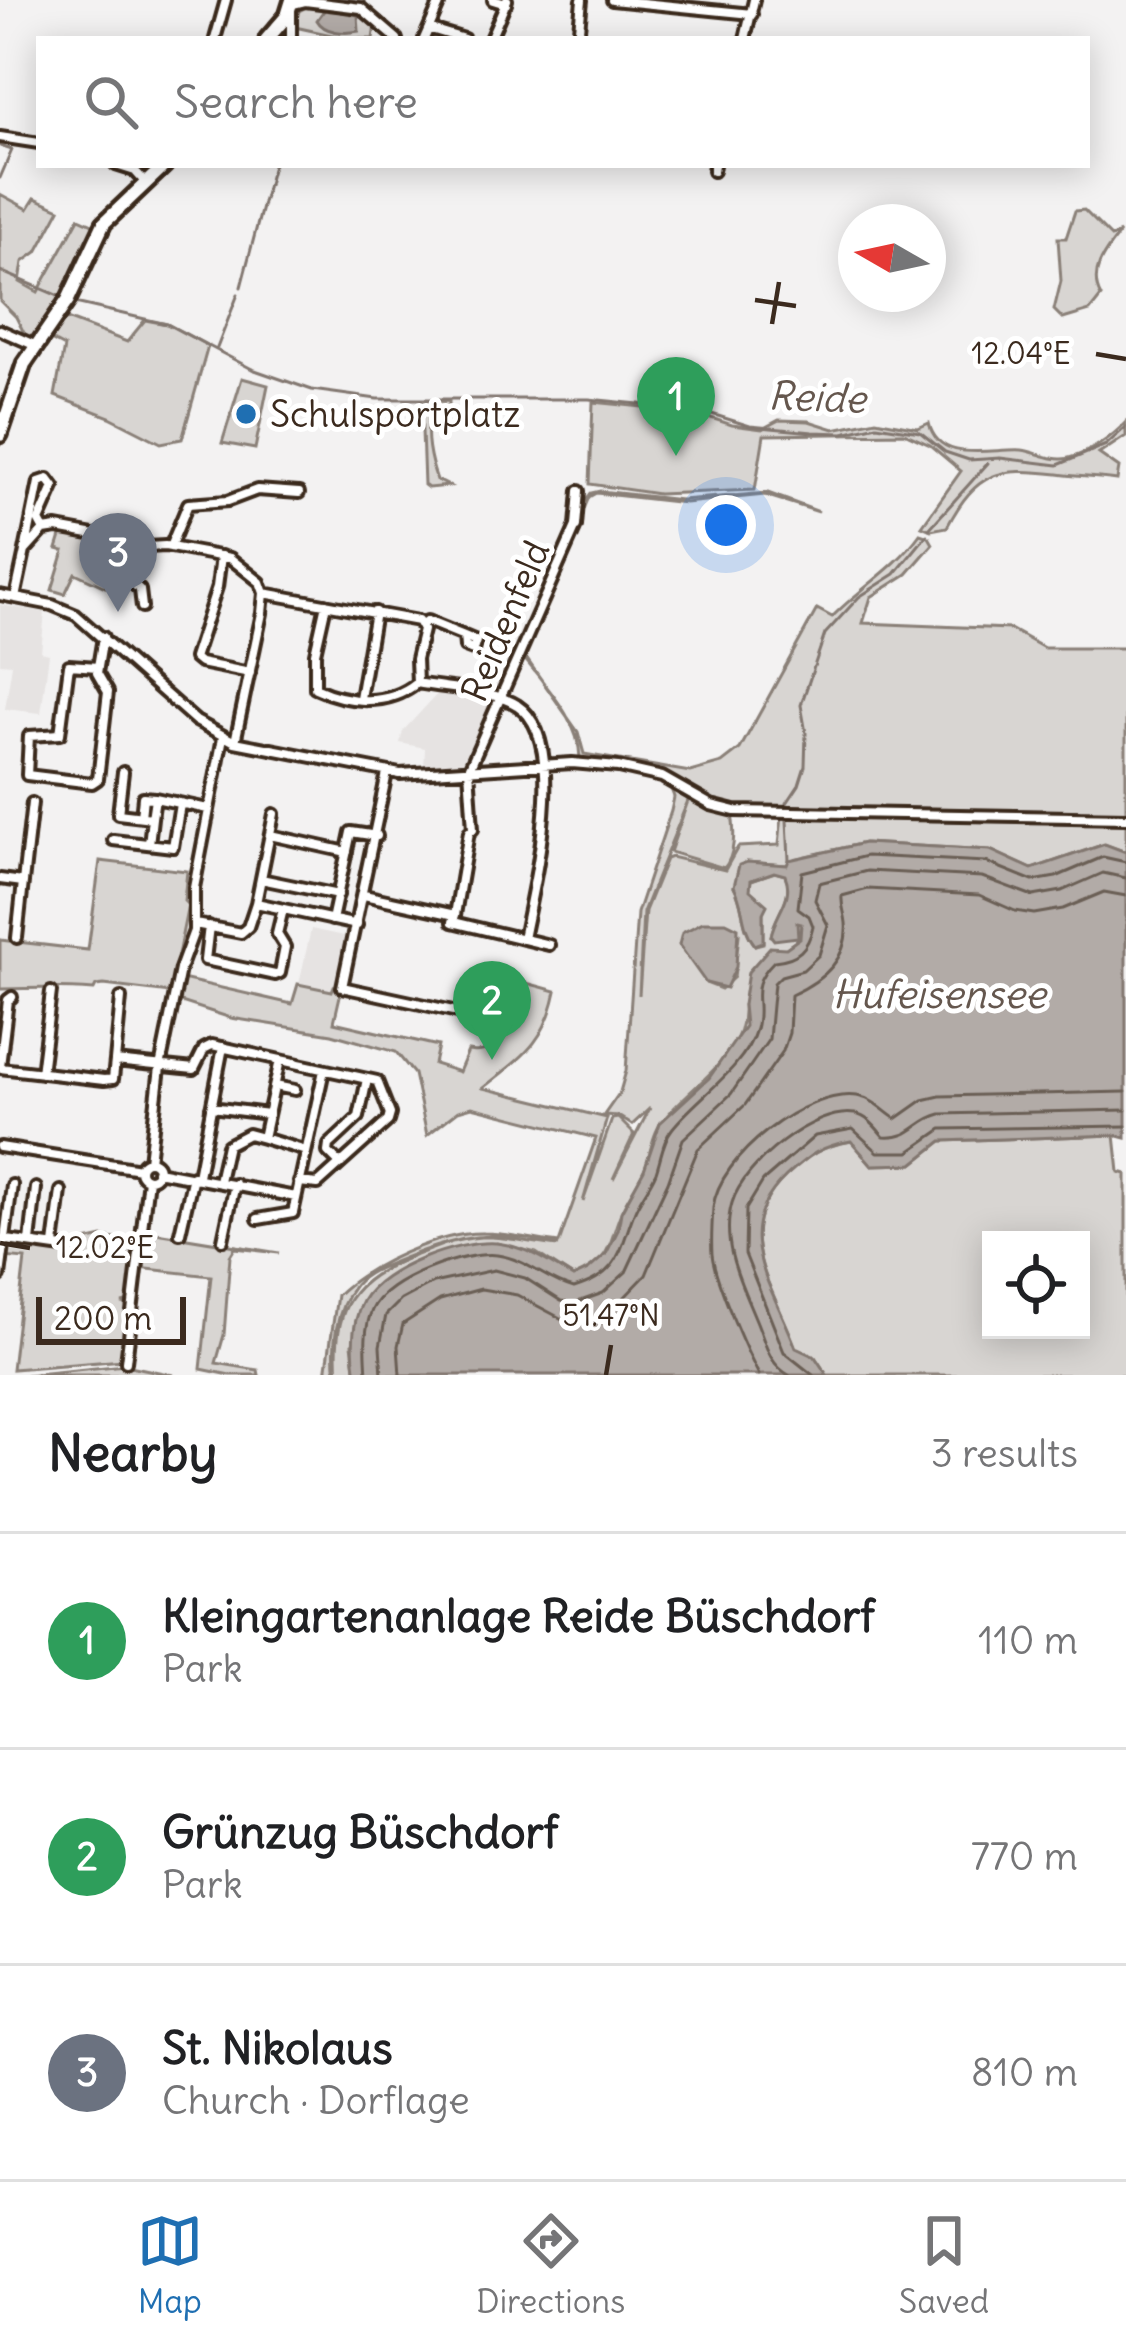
<!DOCTYPE html>
<meta charset="utf-8">
<style>
:root{--surface:#fff;--page:#f2f2f2;--text:#202124;--muted:#757577;--line:#e0e0e0;--accent:#1f6fb2}
body{margin:0;font-family:Delius,sans-serif;background:var(--page);color:var(--text)}
.controls{position:absolute;right:36px;bottom:36px;display:grid;overflow:hidden;border-radius:0px;box-shadow:0 6px 30px #0003}
.controls button{width:108px;height:108px;display:grid;place-items:center;padding:0;border:0;border-bottom:3px solid var(--line);background:var(--surface);color:var(--text);font:60px sans-serif}
.compass{position:absolute;left:838px;top:204px;width:108px;height:108px;border-radius:50%;background:var(--surface);box-shadow:0 6px 30px #0003;rotate:279deg}
.scale{position:absolute;left:36px;bottom:30px;width:150px;box-sizing:border-box;padding-left:12px;border:6px solid #3b2a1e;border-top:0;font-size:33px;line-height:42px;white-space:nowrap;color:#3b2a1e;-webkit-text-stroke:9px #fff;paint-order:stroke}
.you{position:absolute;left:726px;top:525px;width:42px;height:42px;margin:-30px;border:9px solid #fff;border-radius:50%;background:#1a73e8;box-shadow:0 0 0 18px #1a73e833}
.badge{display:grid;place-items:center;width:78px;height:78px;border-radius:50%;background:var(--accent);color:#fff;font-size:39px;font-weight:700}
.pin{position:absolute;translate:-50% -99px;filter:drop-shadow(0 3px 6px #0008)}
.pin::after{content:'';position:absolute;top:63px;width:42px;height:36px;background:inherit;clip-path:polygon(0 0,100% 0,50% 100%)}
.list{margin:0;padding:0;list-style:none}
h2{display:flex;justify-content:space-between;align-items:center;height:156px;margin:0;padding:0 48px;font-size:51px}
h2 small{font-size:39px;font-weight:400;color:var(--muted)}
.list li{display:grid;grid-template-columns:78px 1fr auto;gap:36px;align-items:center;box-sizing:border-box;height:216px;padding:0 48px;border-top:3px solid var(--line)}
.list b{display:block;font-size:45px;white-space:nowrap}
.list p{margin:0;font-size:39px;white-space:nowrap;color:var(--muted)}
.list em{font-size:39px;font-style:normal;color:var(--muted)}
.icon{flex:none;width:66px;height:66px;fill:none;stroke:currentColor;stroke-width:2;stroke-linecap:round;stroke-linejoin:round}
.map{position:relative;flex:none;width:1126px;height:1375px;overflow:hidden}
.search{position:absolute;background:var(--surface);box-shadow:0 6px 30px #0003;left:36px;right:36px;top:36px;height:132px;display:flex;align-items:center;gap:30px;box-sizing:border-box;padding:0 42px;border-radius:0px;color:var(--muted);font-size:45px}
.sheet{height:804px;background:var(--surface)}
nav{display:flex;justify-content:space-around;align-items:center;box-sizing:border-box;height:168px;border-top:3px solid var(--line);background:var(--surface);font-size:33px;color:var(--muted)}
nav a{display:grid;justify-items:center;gap:6px}
nav .on{color:var(--accent)}
.map>svg:first-child{display:block}
</style>
<div class="map">
<svg width="1126" height="1375" viewBox="0 0 1126 1375">
<rect width="100%" height="100%" fill="#f3f2f2"/>
<filter id="ink" filterUnits="userSpaceOnUse"><feTurbulence type="fractalNoise" baseFrequency=".00833" numOctaves="2"/><feDisplacementMap in="SourceGraphic" scale="24" xChannelSelector="R" yChannelSelector="G"/><feConvolveMatrix kernelMatrix="1 2 1 2 8 2 1 2 1" color-interpolation-filters="sRGB"/></filter>
<g filter="url(#ink)">
<path fill="#e6e3e2" d="M0,605L45,612L41,652L49,654L41,713L5,709L12,664L0,663Z
M438,693L495,703L468,765L424,768L425,748L400,743L403,731Z
M311,929L348,937L333,991L299,984Z"/>
<path fill="#d8d5d2" stroke="#8a8078" stroke-width="3" fill-rule="evenodd" d="M310,5L357,8L375,25L373,39H350L295,27L299,11Z
M0,194L28,209L35,198L60,209L37,252L23,262L20,282L38,292L79,218L97,226L63,296L32,340L27,339L16,317L0,301Z
M1084,210L1111,237L1120,233C1104,253 1088,273 1101,297L1090,311L1063,319L1054,310L1061,281L1058,238H1066L1075,211Z
M64,318L127,342L145,320L167,324L208,346L182,439L161,443L110,417L55,396L64,347L47,338Z
M242,378L268,385L255,449L222,443Z
M449,401V405L430,415C424,434 430,461 437,480L449,486L428,488L424,485L421,402Z
M593,402L693,412L732,425L762,429L779,420L809,421L834,429L876,420L918,428L929,423C939,465 991,448 1022,450C1038,452 1052,462 1069,458C1090,453 1112,437 1126,422V436L1099,454L1119,468L1117,480C1097,477 1078,477 1058,474C998,467 977,471 947,527L931,530L922,526L961,471L930,445L904,433L764,435L755,490L658,494L590,484Z
M600,491L681,500L768,493L819,512L765,495L685,503L596,493L589,497L524,655L578,732L584,754L690,772L722,763L740,749L817,609L832,617C861,587 895,569 920,534L929,537L933,544L907,574L871,597L863,623L1010,629L1044,648H1126V815L736,808L717,804L658,773L548,761L545,759L580,758C579,718 544,685 521,654L580,517L582,505L591,493Z
M62,533L106,541L102,569L109,574L105,587L75,573L65,594L52,590L64,551L57,549Z
M674,786L732,813C735,832 735,856 724,868L670,852L689,798L643,912L639,995L645,911L666,859L671,857L725,870L738,847L779,845L782,815L1126,821V852L1104,844L1032,869L990,850L864,843L790,860L787,865L747,862L734,886C745,906 740,927 755,945L763,943V913L749,890L751,880L775,872L785,875C795,898 775,913 771,936L797,937L796,923H801L800,938L786,948L743,1005C747,1058 690,1084 662,1122C653,1133 651,1151 646,1165C640,1180 631,1192 624,1206C607,1241 617,1258 573,1277L536,1253L497,1243L352,1344L356,1375H338C332,1307 352,1279 414,1256C434,1248 455,1239 477,1237C504,1235 533,1244 559,1246C504,1228 457,1236 404,1258C387,1265 367,1271 355,1285C335,1310 332,1346 336,1375H326L337,1295C368,1265 439,1232 483,1233C509,1233 534,1240 559,1243L596,1138L472,1107L458,1111L427,1135L414,1074L396,1052L332,1034L231,1018L175,1000L178,978L292,1004L298,984L332,991L334,986L342,987L334,1022L438,1046L434,1064L459,1072L468,1051C492,1056 505,1037 520,1021L518,1008L502,990L512,979L556,991C545,1044 523,1056 483,1088L607,1118L583,1202L612,1119L618,1118L634,1134L613,1179L650,1108L632,1125L618,1116L604,1115L620,1092L626,1071L637,913L671,811L674,797L671,789ZM739,935L734,977L721,989L706,983L695,962Z
M100,861L187,871L184,901L188,905L178,955L182,956L171,993L104,985L96,986L94,990C62,987 32,988 0,989V940L88,950Z
M1115,1135L1119,1172L1126,1174V1375H827L815,1357L796,1349C773,1285 727,1232 786,1176C809,1155 821,1146 852,1141L872,1165L913,1164L942,1141ZM991,1240H1081V1330H991Z
M144,1231L279,1253L235,1248L230,1256L224,1335L216,1363L258,1370L259,1375H230L201,1369L211,1276L138,1268Z
M103,1237L135,1242L137,1248L131,1301L122,1303L129,1304L123,1360L12,1369L25,1259L4,1257L5,1243L69,1251L70,1246L57,1242L76,1243Z
M125,1365L173,1375H26Z"/>
<path fill="#b2aba7" stroke="#827770" stroke-width="3" d="M325,9L358,15L359,31C345,34 324,33 317,20Z
M864,843L990,850L1032,869L1105,844L1126,852V1138L1115,1135L942,1141L913,1164L872,1165L851,1141C821,1146 809,1155 786,1176C727,1232 773,1285 796,1348L815,1357L827,1375H356C352,1352 351,1323 363,1301C381,1268 459,1240 496,1243C525,1246 549,1262 573,1277L588,1270L606,1254L618,1230L621,1212L644,1170L660,1123L709,1078L745,1026L743,1005L748,972L770,947L786,948L800,938L801,924L797,923L798,937L774,940L771,936C775,913 795,898 785,875L774,872L751,880L750,890L767,905L763,913V942L755,945C740,926 745,906 734,886L739,865L747,862L787,865L789,860Z
M703,922H726L738,928L736,967L726,988L706,983L679,945L682,933Z"/>
<g fill="none" stroke-linecap="round" stroke-linejoin="round">
<path stroke="#6b5e55" stroke-width="3" d="M367,1375C366,1354 363,1330 372,1310C385,1279 465,1251 497,1255C527,1259 546,1281 574,1288C620,1274 619,1252 634,1213C639,1199 650,1187 656,1172C661,1158 663,1140 672,1129C694,1100 745,1068 756,1029C764,1000 746,989 774,961C798,959 808,949 813,926L809,916L798,908L802,872L866,856L986,862L1033,881L1056,877L1103,857L1126,862
M382,1375L380,1346L386,1315L401,1300L433,1283L494,1270L525,1278L561,1301L575,1303L603,1293L626,1272L668,1182L683,1139L731,1094L769,1039L774,983L781,976L803,970L819,955L828,925L815,900L819,883L867,871L982,877L1033,896L1062,891L1103,873L1126,878
M400,1375L398,1346L403,1324L440,1300L481,1289L517,1295L566,1321L589,1319L618,1304L646,1275L698,1149L745,1105L783,1051L789,1033L791,995C820,982 849,961 846,923C845,912 841,906 842,896L868,889L979,895L1015,911L1034,914L1063,909L1104,892L1126,896
M759,1375C747,1353 714,1278 712,1254C711,1240 712,1223 713,1208C718,1157 806,1089 857,1096C874,1099 883,1111 896,1119L923,1100L940,1096L1126,1092
M789,1375C768,1364 765,1341 756,1320C741,1283 720,1244 732,1203C743,1165 815,1107 855,1114C869,1117 876,1128 884,1137C913,1139 916,1120 941,1114L1126,1110
M813,1375L784,1352L745,1254L746,1209L763,1181L815,1136L853,1129L878,1152H909L942,1129L1126,1126"/>
<path stroke="#827770" stroke-width="3" d="M0,146L12,150L0,178
M0,271L61,297
M241,287L273,165
M75,303L167,324L252,369L312,390L377,399H589L699,410L750,426L813,432L843,433L877,425L920,432L945,452L969,460L1000,458L1058,465L1106,445L1126,427
M217,348L238,294
M929,529L988,463
M787,803L799,785L805,766L806,733L801,705L825,634L859,597L895,574L927,535
M787,820L789,860"/>
<g stroke="#3b2a1e" stroke-width="16">
<path id="minor" d="M493,0L506,4
M612,0L752,14
M293,4L305,1L361,8L397,39
M291,11V39
M431,29L464,39
M215,39L226,0
M424,39L441,0
M490,39L507,0
M578,39L582,0
M745,39L754,0
M0,137L39,143
M116,165L135,171L146,183
M713,171L714,165
M0,330L34,345
M44,530L57,528L111,538L130,548L165,546L230,558L260,582L264,593L262,613L235,742
M170,547L188,504L228,501L257,490L299,493
M130,548L131,582L140,590L142,607
M221,556L217,587L194,658L200,663L250,673
M264,593L418,621L423,630L416,659L417,683C447,689 491,689 517,705C571,740 533,886 523,939
M0,595L52,605L76,615L196,721L235,742L400,774L572,763L618,767L662,777L711,805L735,811L1126,818
M15,598L25,551L44,530L39,521L54,487L48,479L39,482L25,551
M326,604L315,653V688C347,703 388,707 417,683
M422,625L427,621L464,636L465,647L473,650L476,641L464,636
M98,667L69,665L60,734L29,736L27,775L92,783L98,779L108,692L97,673L103,637
M360,698L375,612
M469,769L576,526L579,491
M123,772L118,814L152,818L155,798L208,809
M387,773L342,987L467,1014
M141,817L143,797L155,798
M270,835L347,852
M113,840L173,847L180,804
M149,844L152,818
M0,879L23,882L17,938
M261,879L338,895
M23,882L32,803
M364,895L455,915L453,922L549,945
M256,903L274,814
M455,915L469,832L473,829L469,769
M332,920L351,832L377,836
M195,924L241,933L248,927L256,903L357,925
M209,926L205,960L275,975L280,973L285,947L277,934L283,909
M121,998L115,1061L194,1069L204,1049L212,1045L377,1081L390,1114L388,1121L318,1184L299,1182
M0,1066L8,1000L12,997
M0,1068L104,1080L113,1079L115,1061
M41,1073L51,992
M275,1086L295,1090
M211,1107L268,1114
M263,1138L306,1151
M0,1147L140,1169
M149,1161L160,1067L180,969L194,931V888L223,737
M140 1170a9 9 0 1 1 18 0a9 9 0 1 1-18 0Z
M340,1164L328,1152L329,1145L359,1117L367,1079
M157,1171L296,1197
M198,1176L223,1047
M219,1181L227,1145L248,1134L263,1138L280,1060
M258,1219L293,1213L324,1070
M180,1233L193,1176
M0,1239L63,1248
M223,1240L235,1184
M30,1242L36,1188
M54,1245L61,1191
M0,1276L12,1185
M126,1362L148,1179"/>
</g>
<g stroke="#3b2a1e" stroke-width="21">
<path id="major" d="M267,39L287,16L292,0
M0,435L24,364L68,300L104,223L165,165"/>
</g>
<use href="#minor" stroke="#fff" stroke-width="8"/>
<use href="#major" stroke="#fff" stroke-width="12"/>
</g>
</g>
<path fill="none" stroke="#3b2a1e" stroke-width="4.5" d="M755,300L796,306M772,324L779,282M1096,354L1126,359M0,1243L30,1248M606,1375L611,1345"/>
<circle fill="#1f6fb2" stroke="#fff" stroke-width="4.5" cx="246" cy="414" r="12"/>
<g text-anchor="middle" stroke-width="10" stroke-linejoin="round" paint-order="stroke">
<g font-size="36" fill="#3b2a1e" stroke="#fff" text-anchor="start">
<text x="270" y="427">Schulsportplatz</text>
</g>
<g font-size="36" fill="#3b2a1e" stroke="#fff">
<text transform="translate(505 621) rotate(-67)" y="13">Reidenfeld</text>
</g>
<g font-size="39" font-style="italic" fill="#65574e" stroke="#fff">
<text transform="translate(817 397) rotate(2)" y="14">Reide</text>
<text x="939" y="1008">Hufeisensee</text>
</g>
</g>
<g font-size="30" text-anchor="middle" fill="#3b2a1e" stroke="#fff" stroke-width="10" stroke-linejoin="round" paint-order="stroke">
<text x="1021" y="364">12.04°E</text>
<text x="105" y="1258">12.02°E</text>
<text x="611" y="1326">51.47°N</text>
</g>
</svg>
<div class="controls">
<button><svg class="icon" aria-label="locate" viewBox="0 0 24 24"><circle cx="12" cy="12" r="6"/><path d="M12 2v4M12 18v4M2 12h4M18 12h4"/></svg></button>
</div>
<svg class="compass" viewBox="-18 -18 36 36"><path d="M0-13l5 13h-10z" fill="#e53935"/><path d="M0 13l5-13h-10z" fill="#757577"/></svg>
<div class="scale">200 m</div>
<div class="you"></div>
<div class="pin badge" style="left:676px;top:456px;background:#2e9e5b">1</div>
<div class="pin badge" style="left:492px;top:1060px;background:#2e9e5b">2</div>
<div class="pin badge" style="left:118px;top:612px;background:#6b7280">3</div>
<div class="search"><svg class="icon" aria-label="search" viewBox="0 0 24 24"><circle cx="10" cy="10" r="6"/><path d="M15 15l6 6"/></svg>Search here</div>
</div>
<section class="sheet">
<h2>Nearby<small>3 results</small></h2>
<ul class="list">
<li><span class="badge" style="background:#2e9e5b">1</span><div><b>Kleingartenanlage Reide Büschdorf</b><p>Park</p></div><em>110 m</em></li>
<li><span class="badge" style="background:#2e9e5b">2</span><div><b>Grünzug Büschdorf</b><p>Park</p></div><em>770 m</em></li>
<li><span class="badge" style="background:#6b7280">3</span><div><b>St. Nikolaus</b><p>Church · Dorflage</p></div><em>810 m</em></li>
</ul>
</section>
<nav>
<a class="on"><svg class="icon" aria-label="map" viewBox="0 0 24 24"><path d="M3 6l6-2 6 2 6-2v14l-6 2-6-2-6 2zM9 4v14M15 6v14"/></svg>Map</a>
<a><svg class="icon" aria-label="directions" viewBox="0 0 24 24"><path d="M12 3l9 9-9 9-9-9zM9 14v-3h6M13 9l2 2-2 2"/></svg>Directions</a>
<a><svg class="icon" aria-label="saved" viewBox="0 0 24 24"><path d="M7 4h10v16l-5-4-5 4z"/></svg>Saved</a>
</nav>
